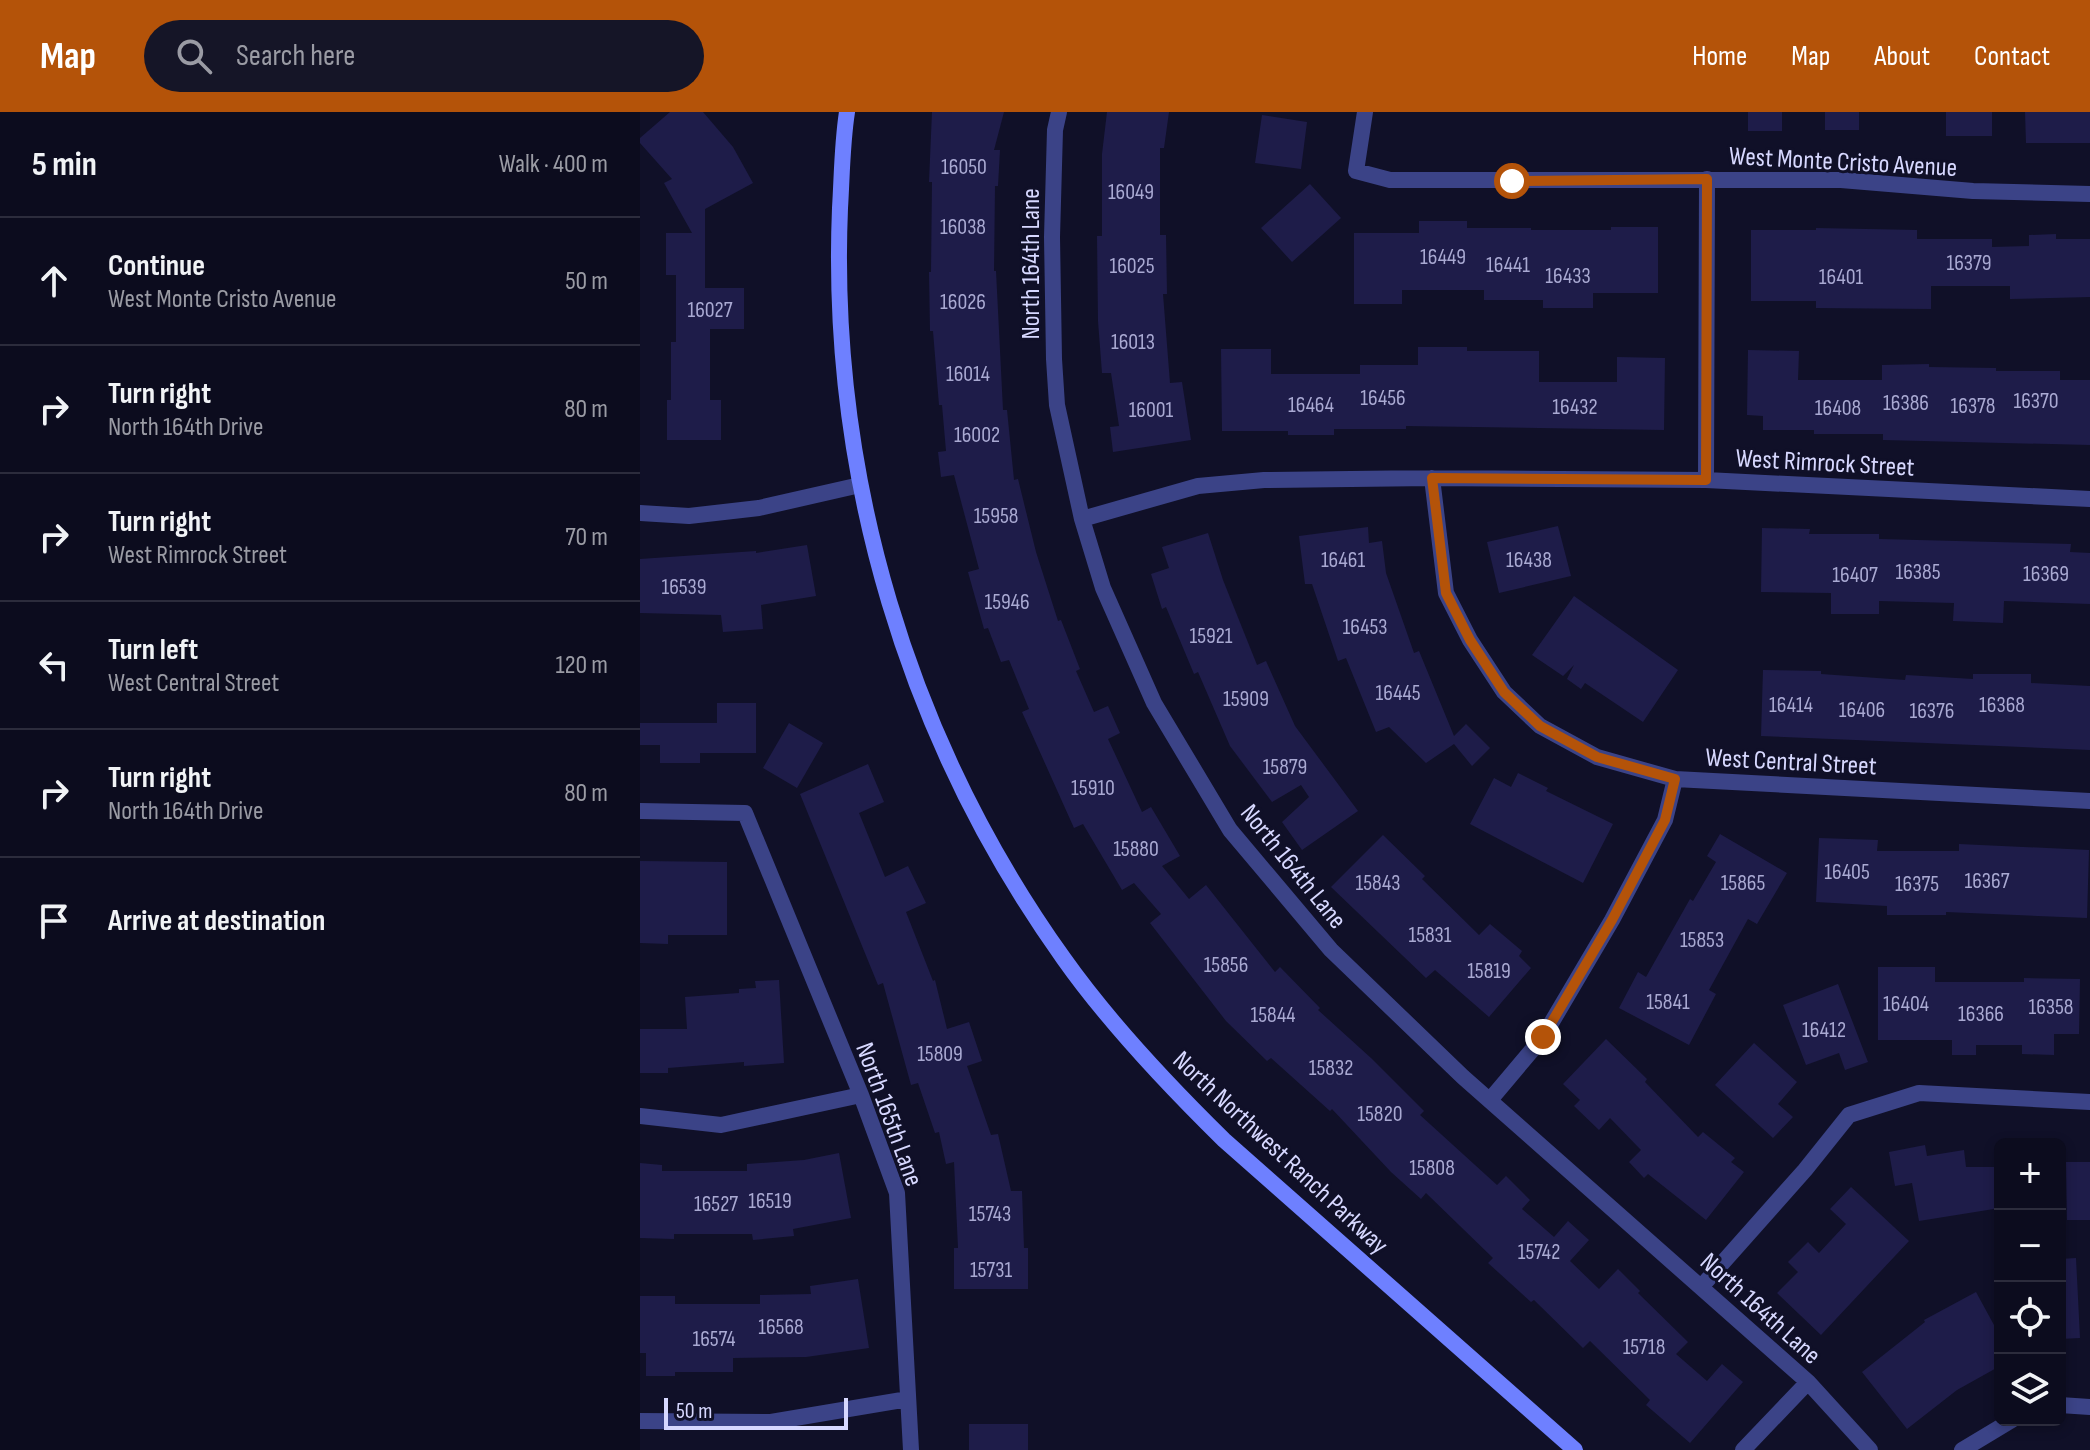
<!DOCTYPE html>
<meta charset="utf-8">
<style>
:root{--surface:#0c0c1e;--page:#151527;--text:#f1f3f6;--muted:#9a9ba4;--line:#2c2c3c;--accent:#b45309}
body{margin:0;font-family:"Sofia Sans Condensed",sans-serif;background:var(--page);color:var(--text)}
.controls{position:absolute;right:24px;bottom:24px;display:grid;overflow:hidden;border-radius:12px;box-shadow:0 4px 12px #0003}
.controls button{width:72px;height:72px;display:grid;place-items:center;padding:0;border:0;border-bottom:2px solid var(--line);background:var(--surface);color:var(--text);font:40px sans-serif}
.scale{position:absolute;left:24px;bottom:20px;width:184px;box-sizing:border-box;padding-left:8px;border:4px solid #d7d8ff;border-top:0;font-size:22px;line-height:28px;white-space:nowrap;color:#d7d8ff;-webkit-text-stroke:6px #101028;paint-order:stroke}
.stop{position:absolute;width:24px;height:24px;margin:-18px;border:6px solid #b45309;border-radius:50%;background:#fff}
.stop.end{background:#b45309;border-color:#fff;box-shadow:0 2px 8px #0008}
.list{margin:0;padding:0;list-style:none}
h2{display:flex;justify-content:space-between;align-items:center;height:104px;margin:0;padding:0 32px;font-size:34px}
h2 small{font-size:26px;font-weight:400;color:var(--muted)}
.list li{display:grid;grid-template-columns:52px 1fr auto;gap:24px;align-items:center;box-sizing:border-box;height:128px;padding:0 32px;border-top:2px solid var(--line)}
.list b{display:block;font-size:30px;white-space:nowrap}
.list p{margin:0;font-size:26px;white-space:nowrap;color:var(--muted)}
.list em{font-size:26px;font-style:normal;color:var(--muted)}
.icon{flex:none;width:44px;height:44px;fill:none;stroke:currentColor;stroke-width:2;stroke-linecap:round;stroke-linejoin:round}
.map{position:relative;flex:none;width:1450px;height:1338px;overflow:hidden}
header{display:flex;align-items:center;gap:48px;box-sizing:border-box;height:112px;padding:0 40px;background:var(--accent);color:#fff}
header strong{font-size:38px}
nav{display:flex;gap:44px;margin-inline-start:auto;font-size:28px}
.search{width:560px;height:72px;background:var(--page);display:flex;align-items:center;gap:20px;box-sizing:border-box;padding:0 28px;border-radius:44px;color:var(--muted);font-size:30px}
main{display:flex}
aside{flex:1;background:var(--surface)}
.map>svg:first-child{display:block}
</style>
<header>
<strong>Map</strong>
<div class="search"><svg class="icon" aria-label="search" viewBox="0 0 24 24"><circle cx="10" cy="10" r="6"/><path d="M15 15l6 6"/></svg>Search here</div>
<nav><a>Home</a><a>Map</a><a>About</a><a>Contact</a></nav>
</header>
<main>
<aside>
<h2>5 min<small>Walk · 400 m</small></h2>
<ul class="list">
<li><svg class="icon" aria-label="ahead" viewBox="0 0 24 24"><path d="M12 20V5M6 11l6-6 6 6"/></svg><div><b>Continue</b><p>West Monte Cristo Avenue</p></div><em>50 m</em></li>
<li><svg class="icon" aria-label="right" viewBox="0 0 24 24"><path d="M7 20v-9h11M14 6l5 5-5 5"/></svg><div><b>Turn right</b><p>North 164th Drive</p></div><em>80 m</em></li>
<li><svg class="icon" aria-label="right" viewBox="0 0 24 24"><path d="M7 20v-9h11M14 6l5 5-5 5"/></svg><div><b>Turn right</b><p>West Rimrock Street</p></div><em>70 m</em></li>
<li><svg class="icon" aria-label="left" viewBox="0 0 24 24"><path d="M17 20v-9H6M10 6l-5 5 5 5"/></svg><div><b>Turn left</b><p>West Central Street</p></div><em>120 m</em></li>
<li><svg class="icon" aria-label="right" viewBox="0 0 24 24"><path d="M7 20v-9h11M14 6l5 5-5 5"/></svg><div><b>Turn right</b><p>North 164th Drive</p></div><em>80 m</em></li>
<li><svg class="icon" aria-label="arrive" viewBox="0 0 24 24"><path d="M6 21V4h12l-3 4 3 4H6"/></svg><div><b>Arrive at destination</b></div></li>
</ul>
</aside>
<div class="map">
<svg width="1450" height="1338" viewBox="0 0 1450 1338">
<rect width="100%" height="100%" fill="#101028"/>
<path fill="#1e1c49" d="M30,0H63L93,35L113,71L65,97V176H104V217H70V288H81V328H27V288H31V230H36V163H26V121H52L24,71L32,67L0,31V26Z
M292,0H364L354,38H360L358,74H355L354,159H356L363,298H367L374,368L378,367L396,440L418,509L421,508L440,557L436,559L454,600L468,594L480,621L468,627L502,700L511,695L540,744L522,754L549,787L566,773L635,860L640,855L680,896L678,898L731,946L784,999L780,1003L857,1073L866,1064L890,1088L882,1097L914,1125L928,1109L949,1128L930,1149L959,1177L978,1157L1000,1179L998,1181L1048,1230L1036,1242L1067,1269L1082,1252L1103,1270L1050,1331L1006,1293L1010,1288L950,1229L943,1236L894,1188L891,1190L848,1151L853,1146L786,1081L781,1087L751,1060L692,997L690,999L631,946L627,949L586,909L510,811L521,802L494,771L482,778L443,712L434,716L382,600L389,597L369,548L361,550L348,516L344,517L328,460L339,457L314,363L301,365L298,340L306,339L302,293H299L293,219H290L289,160H291L292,70H289Z
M467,0H529L524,36H520V123H526L527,182H523L530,271L542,270L551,328L473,340L470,315L479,314L471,261H462L458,209L457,124H462V42Z
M1108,0H1142V19H1108Z
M1185,0H1219V18H1185Z
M1306,0H1352V24H1306Z
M1385,0H1450V31H1386Z
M622,3L667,10L661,57L615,51Z
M670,72L701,106L652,150L621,116Z
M779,109H827V116H891V118H971V115H1018V181H953V196H903V188H844V178H762V192H714V121H779Z
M1176,116L1277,118V127H1352V135L1389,134V123L1416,122V127H1450V185L1370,187V174H1291V197L1176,196V189H1111V118H1176Z
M778,235H827V239H899V270H977V245L1025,246L1024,318L766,314V317H694V323H648V319H582L581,237H631V262H720V253H778Z
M1108,238L1159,239L1158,268H1242V253L1289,252V255L1356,256V259H1420V268H1450V333L1243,328V322H1174V318H1123V304L1107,303Z
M918,414L931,464L859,481L847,430Z
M728,415L729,431L742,429L746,461L774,541L779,539L814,624L826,612L850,636L832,654L814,632L786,651L749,615L736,620L706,546L698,549L672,472H665L659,424Z
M1122,416L1170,417L1169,422H1239V427L1431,432L1430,440L1450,441V492L1364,489L1363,511L1313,509L1314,491L1239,489V502H1191V481L1121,480Z
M568,421L583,468L617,553L626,549L655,614L718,699L662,738L642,710L669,685L661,673L632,690L590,634L558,560L554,562L526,495L522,497L511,462L529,456L522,435Z
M167,433L176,484L121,493L123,517L83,520L81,503L0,501V447L116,439V441Z
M934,484L1038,558L1003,610L945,571L941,577L927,567L934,553L923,564L892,543Z
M1123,558L1181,559V562L1265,568L1266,563L1333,567V562H1391V571L1450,574V638L1121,624Z
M77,591H116V641H60V651H20V633H0V611H77Z
M149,611L183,631L157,676L123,656Z
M228,652L244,690L219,701L245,765L268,754L286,791L266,800L293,869L295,868L307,917L329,910L342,949L327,954L351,1023L358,1022L371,1079H382L384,1136H388V1177H314V1136H318L314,1050L306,1052L299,1020L295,1021L278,971L271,973L243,871L238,873L160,682Z
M878,661L908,676L906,679L973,712L943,771L830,712L854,666L871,675Z
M1080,722L1147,761L1117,812L1108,807L1069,878L1076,882L1049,933L979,896L998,860L1006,865L1050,787L1053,789L1076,750L1067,744Z
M743,723L785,764L782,767L839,823L850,812L882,839L879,844L891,856L849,905L795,858L786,866L691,775Z
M1179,726L1238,728L1237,739H1319V732L1449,738L1447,806L1306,800V803H1247V794L1176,790Z
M0,749L87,750V823H28V832L0,831Z
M1238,855H1295V870H1384V866L1440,867L1439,922H1414V943L1382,942V933H1336V943H1312V928H1238Z
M139,868L144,951L104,954V950L28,956V961H0V917H47L45,885L99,881V877L116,876L115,869Z
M1198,872L1228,950L1205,958L1199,941L1166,953L1143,893Z
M966,927L1007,967L1005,970L1058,1025L1063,1020L1095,1046L1091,1050L1104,1060L1066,1108L1008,1062L1004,1066L989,1050L1001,1038L970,1006L959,1018L934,994L940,988L923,972Z
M1114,931L1157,970L1138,992L1153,1005L1133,1026L1075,973Z
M1285,1033L1287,1044L1324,1038L1326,1055H1360V1096L1279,1109L1272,1071L1255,1074L1249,1040Z
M199,1041L211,1106L153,1117L154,1124L113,1128L112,1122H34V1127L0,1126V1051L22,1053V1059H107V1052L164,1048Z
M1426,1050H1450V1108H1427Z
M1211,1075L1269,1129L1181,1223L1137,1181L1158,1160L1148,1150L1168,1130L1179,1141L1206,1112L1190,1097Z
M1436,1146L1440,1226L1420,1227V1147Z
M218,1167L229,1236L166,1245L93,1246V1260H35V1264H6V1241H0V1184H35V1192H120V1183L171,1182L170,1174Z
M1336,1180L1360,1224V1254L1317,1278L1267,1317L1222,1260L1285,1210L1284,1208Z
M329,1312H388V1338H329Z"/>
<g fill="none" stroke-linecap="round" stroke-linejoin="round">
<path stroke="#3b4387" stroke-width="16" d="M419,0L415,18L412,125L414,247L417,293L442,407L463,476L514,591L590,718L691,838L823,965L1168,1270L1230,1338
M725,0L716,59L750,68H1201L1333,79L1450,82
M792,366L806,481L830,528L864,580L900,614L957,645L1035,667L1450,689
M1066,368L1067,67
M0,401L49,404L119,396L220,373
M442,407L558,374L624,368L792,366L1066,368L1450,387
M0,699L105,701L221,983L257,1081L271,1338
M850,988L903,925L972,808L1025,708L1035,667
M0,1004L81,1013L221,983
M1062,1174L1165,1058L1209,1003L1279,981L1450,990
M1420,1293L1450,1295
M0,1309L131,1310L268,1287
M1103,1338L1168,1270
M1322,1338L1372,1308"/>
<path stroke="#6e80ff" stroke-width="16" d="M207,0C202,32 202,64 200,96C189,364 268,629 424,847C470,912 527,972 584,1028L935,1338"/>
</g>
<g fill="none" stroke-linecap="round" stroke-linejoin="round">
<path stroke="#b45309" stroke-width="10" d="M872,69L1067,67L1066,368L792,366L806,481L830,528L864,580L900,614L957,645L1035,667L1025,708L972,808L903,925"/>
</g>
<g text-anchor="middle" stroke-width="6" stroke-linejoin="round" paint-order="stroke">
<g font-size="22" fill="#a9a9d2">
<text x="324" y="62">16050</text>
<text x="491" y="87">16049</text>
<text x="323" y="122">16038</text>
<text x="803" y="152">16449</text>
<text x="1329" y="158">16379</text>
<text x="868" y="160">16441</text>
<text x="492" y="161">16025</text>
<text x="928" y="171">16433</text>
<text x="1201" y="172">16401</text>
<text x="323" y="197">16026</text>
<text x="70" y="205">16027</text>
<text x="493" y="237">16013</text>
<text x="328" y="269">16014</text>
<text x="743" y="293">16456</text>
<text x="1396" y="296">16370</text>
<text x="1266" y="298">16386</text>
<text x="671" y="300">16464</text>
<text x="1333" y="301">16378</text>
<text x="935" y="302">16432</text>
<text x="1198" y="303">16408</text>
<text x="511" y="305">16001</text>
<text x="337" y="330">16002</text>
<text x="356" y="411">15958</text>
<text x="703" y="455">16461</text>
<text x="889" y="455">16438</text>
<text x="1278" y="467">16385</text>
<text x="1406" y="469">16369</text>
<text x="1215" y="470">16407</text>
<text x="44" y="482">16539</text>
<text x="367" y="497">15946</text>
<text x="725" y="522">16453</text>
<text x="571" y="531">15921</text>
<text x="758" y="588">16445</text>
<text x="606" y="594">15909</text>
<text x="1151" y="600">16414</text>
<text x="1362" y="600">16368</text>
<text x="1222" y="605">16406</text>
<text x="1292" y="606">16376</text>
<text x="645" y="662">15879</text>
<text x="453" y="683">15910</text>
<text x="496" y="744">15880</text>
<text x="1207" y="767">16405</text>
<text x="1347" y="776">16367</text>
<text x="738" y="778">15843</text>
<text x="1103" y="778">15865</text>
<text x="1277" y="779">16375</text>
<text x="790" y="830">15831</text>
<text x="1062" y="835">15853</text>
<text x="586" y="860">15856</text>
<text x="849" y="866">15819</text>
<text x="1028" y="897">15841</text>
<text x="1266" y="899">16404</text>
<text x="1411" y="902">16358</text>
<text x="1341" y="909">16366</text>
<text x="633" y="910">15844</text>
<text x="1184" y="925">16412</text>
<text x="300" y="949">15809</text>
<text x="691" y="963">15832</text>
<text x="740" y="1009">15820</text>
<text x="792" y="1063">15808</text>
<text x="130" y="1096">16519</text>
<text x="76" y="1099">16527</text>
<text x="350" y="1109">15743</text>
<text x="899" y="1147">15742</text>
<text x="351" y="1165">15731</text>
<text x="141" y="1222">16568</text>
<text x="74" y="1234">16574</text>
<text x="1004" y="1242">15718</text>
</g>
<g font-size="26" fill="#d7d8ff" stroke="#101028">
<text transform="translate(1203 49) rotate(3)" y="9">West Monte Cristo Avenue</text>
<text transform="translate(390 152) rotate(-90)" y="9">North 164th Lane</text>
<text transform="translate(1185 350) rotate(3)" y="9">West Rimrock Street</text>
<text transform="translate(1151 649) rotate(3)" y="9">West Central Street</text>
<text transform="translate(654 754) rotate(51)" y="9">North 164th Lane</text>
<text transform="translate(250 1002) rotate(70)" y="9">North 165th Lane</text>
<text transform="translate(641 1040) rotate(43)" y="9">North Northwest Ranch Parkway</text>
<text transform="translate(1121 1196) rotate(42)" y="9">North 164th Lane</text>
</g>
</g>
</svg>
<div class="controls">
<button>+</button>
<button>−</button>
<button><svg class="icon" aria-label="locate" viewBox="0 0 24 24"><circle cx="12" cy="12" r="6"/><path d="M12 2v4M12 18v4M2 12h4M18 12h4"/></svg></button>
<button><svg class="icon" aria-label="layers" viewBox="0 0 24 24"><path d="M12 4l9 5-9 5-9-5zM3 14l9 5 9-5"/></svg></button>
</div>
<div class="scale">50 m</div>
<div class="stop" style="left:872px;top:69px"></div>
<div class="stop end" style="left:903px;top:925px"></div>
</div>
</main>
